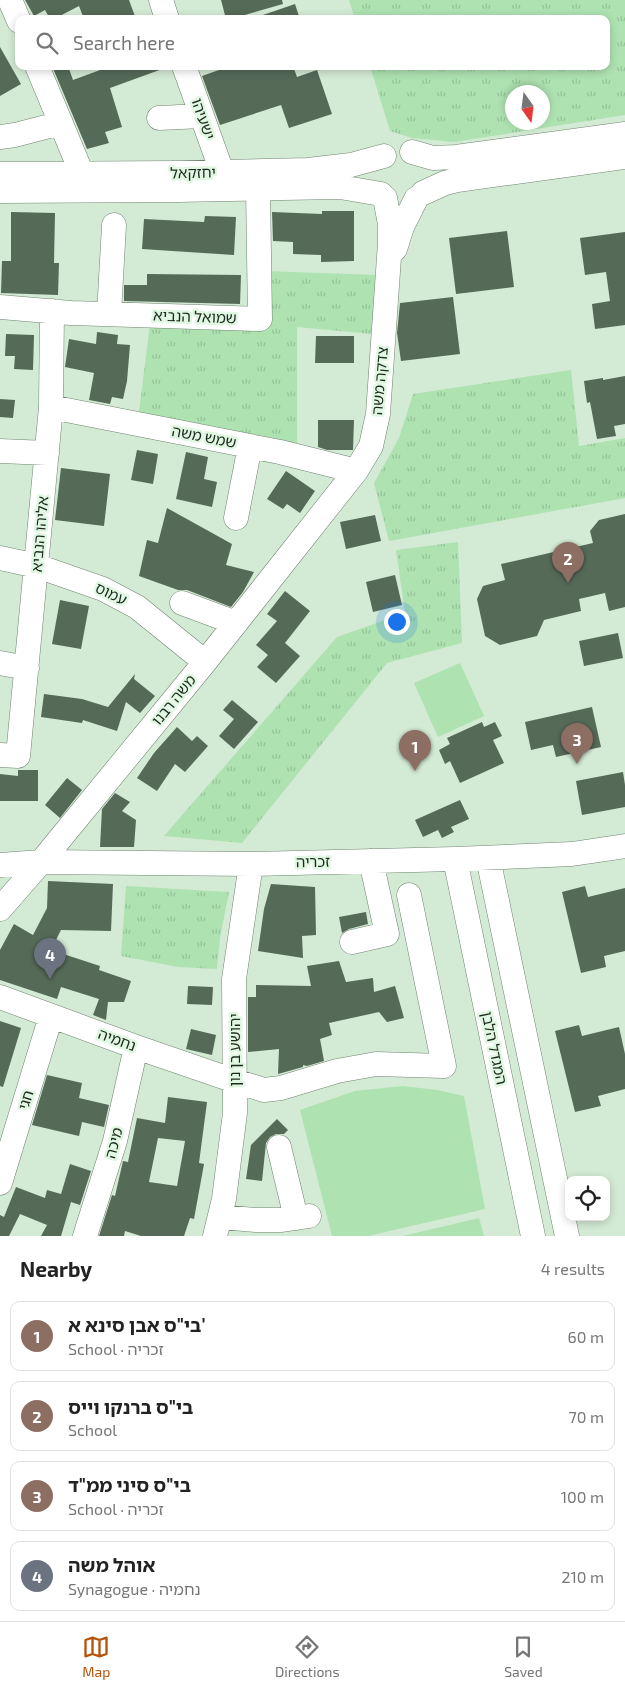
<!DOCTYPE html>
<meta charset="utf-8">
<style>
:root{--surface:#fff;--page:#f6f6f6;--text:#222;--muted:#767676;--line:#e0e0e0;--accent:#b45309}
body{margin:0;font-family:"Exo 2","Noto Sans Hebrew",sans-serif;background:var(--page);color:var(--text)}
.controls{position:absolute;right:15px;bottom:15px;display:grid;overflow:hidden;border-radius:10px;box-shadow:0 2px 8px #0003}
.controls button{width:45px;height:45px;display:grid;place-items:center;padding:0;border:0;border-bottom:1px solid var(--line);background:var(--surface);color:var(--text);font:25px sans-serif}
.compass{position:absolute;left:505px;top:85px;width:45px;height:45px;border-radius:50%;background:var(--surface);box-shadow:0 2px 8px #0003;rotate:166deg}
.you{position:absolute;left:396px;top:621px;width:18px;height:18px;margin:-12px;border:4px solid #fff;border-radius:50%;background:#1a73e8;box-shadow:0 0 0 8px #1a73e833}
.badge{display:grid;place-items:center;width:32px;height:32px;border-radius:50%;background:var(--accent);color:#fff;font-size:16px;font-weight:700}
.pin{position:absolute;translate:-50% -41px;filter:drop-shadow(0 1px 2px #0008)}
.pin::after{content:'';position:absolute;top:26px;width:18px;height:15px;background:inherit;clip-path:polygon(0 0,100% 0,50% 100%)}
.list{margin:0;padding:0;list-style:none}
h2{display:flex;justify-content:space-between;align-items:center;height:65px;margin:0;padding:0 20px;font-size:21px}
h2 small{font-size:16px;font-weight:400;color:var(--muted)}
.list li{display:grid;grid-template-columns:32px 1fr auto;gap:15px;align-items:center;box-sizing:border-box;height:70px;margin:0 10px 10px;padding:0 10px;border:1px solid var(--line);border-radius:10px}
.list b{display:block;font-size:19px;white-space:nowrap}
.list p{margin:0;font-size:16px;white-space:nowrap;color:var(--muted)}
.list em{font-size:16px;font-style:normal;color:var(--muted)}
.icon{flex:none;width:28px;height:28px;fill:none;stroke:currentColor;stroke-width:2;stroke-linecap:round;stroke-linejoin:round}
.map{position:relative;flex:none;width:625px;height:1236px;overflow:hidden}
.search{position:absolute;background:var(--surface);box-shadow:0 2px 8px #0003;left:15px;right:15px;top:15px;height:55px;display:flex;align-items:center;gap:12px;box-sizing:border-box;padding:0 18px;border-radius:10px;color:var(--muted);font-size:19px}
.sheet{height:385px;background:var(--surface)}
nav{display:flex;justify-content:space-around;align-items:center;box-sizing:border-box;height:70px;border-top:1px solid var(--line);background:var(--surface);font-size:14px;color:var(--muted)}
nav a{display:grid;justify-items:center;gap:2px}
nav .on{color:var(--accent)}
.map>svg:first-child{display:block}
</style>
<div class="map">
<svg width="625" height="1236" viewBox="0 0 625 1236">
<defs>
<pattern id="grass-tufts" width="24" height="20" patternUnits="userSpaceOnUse" patternTransform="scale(1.25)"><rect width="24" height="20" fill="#aee2b1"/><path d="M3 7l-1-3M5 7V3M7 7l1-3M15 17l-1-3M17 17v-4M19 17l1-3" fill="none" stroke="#95c298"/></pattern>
</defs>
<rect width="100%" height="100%" fill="#d3ead4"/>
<path fill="url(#grass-tufts)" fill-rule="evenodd" d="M349,0H625V115L454,142L412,138L390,131L370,66H606V19H355ZM542,92V122H512V92Z
M265,271L377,275L372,334L297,327V443L139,412L150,324L266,328Z
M571,370L579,446L625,438V498L389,541L374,483L399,438L413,394Z
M458,542L462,643L387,663L242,843L164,836L337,637L405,613L396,550Z
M126,886L229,892L220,938L217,969L178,967L121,956Z"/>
<path fill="#aee2b1" d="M460,663L484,716L438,737L414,683Z
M403,1086L437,1090L464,1096L485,1209L368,1236H332L300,1110L355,1091Z
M479,1218L484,1236H403Z"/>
<path fill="#566a58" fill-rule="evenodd" d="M25,0H129L136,19H84L79,6L54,19H50L45,10L34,16Z
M221,0H282L283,4L231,19H226Z
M295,4L300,19H258L257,17Z
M0,47L21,84L0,96Z
M52,66H68L73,80L111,66H164L165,68L110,88L122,127L105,132L109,143L87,149Z
M230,66H293L297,77L317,70L332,114L289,128L281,105L220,125L202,76Z
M322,211H354V261L321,262V255L293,254V242L273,241L272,212L322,214Z
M11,212L55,213L54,263H59L58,295L1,293L2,261H11Z
M205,216L236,217L234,255L142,249L144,219L204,222Z
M507,231L514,287L456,294L449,238Z
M625,232V325L595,329L592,304L610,301L606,272L585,275L580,238Z
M147,274L241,275L240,304L124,301V285H147Z
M453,297L460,354L401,361L397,333L400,303Z
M97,332L118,335L117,344L130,345L127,381L123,399L112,397L110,404L89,400L94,373L65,367L69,339L96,344Z
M6,334L34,335L33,370L14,369L15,356H5Z
M316,336H354V363H315Z
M625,376V424L614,426L616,436L597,439L590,402L587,403L584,381L603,378V380Z
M0,399L15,400L13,418L0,417Z
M318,420H354L353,450H327L318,447Z
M137,450L158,454L153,484L131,480Z
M186,452L208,457L204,479L217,482L212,507L176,499Z
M61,468L110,474L104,526L55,520Z
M286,471L315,491L300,513L287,504L283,509L267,499Z
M167,508L232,544L226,565L254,572L243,592L231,607L187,590H178L139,576L147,540L158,543Z
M625,514V607L609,611L605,593L579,599L581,611L544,620L537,636L500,645L485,636L477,599L483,586L505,580L501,564L593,543L590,531L599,520Z
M375,515L381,541L346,549L340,522Z
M395,575L402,605L373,612L366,582Z
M285,591L310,611L285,643L300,656L276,683L257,667L268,655L256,645L277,621L267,614Z
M60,600L89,606L81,649L52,644Z
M618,633L623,658L584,666L579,641Z
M135,674L134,679L155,696L140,713L126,702L117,731L83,720L82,723L41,717L44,694L82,699L108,707Z
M232,700L258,722L234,749L219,736L234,719L223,710Z
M592,707L601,747L556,757L553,745L531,750L525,722Z
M482,722L484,727L495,722L502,736L493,740L504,763L460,783L450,761L445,764L439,750L450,744L447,738Z
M177,727L192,741L197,736L208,746L185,772L175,764L157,791L137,778L154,753Z
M18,770H38V801H0V774L18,776Z
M623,772L625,785V807L582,815L576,781Z
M67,778L82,790L60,818L45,805Z
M115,793L130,802L122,811L136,820L134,847H100L102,809Z
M460,800L469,819L451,827L454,832L442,838L438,830L423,837L415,820Z
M48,881L113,884L111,931L61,930L51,950L100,966L99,970L131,981L124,1002H108L106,1020L93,1015L99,999L61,987L57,999L0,980V950L14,924L33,935L47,908Z
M271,884L315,887L316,935L302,936L303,958L258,951L264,909Z
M585,886L588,897L625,888V951L604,956L606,967L581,973L562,892Z
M366,912L368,924L349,929L342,933L339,917Z
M339,961L346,982L373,978L374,992L395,986L404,1018L387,1022L379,1012L329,1023L332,1035L320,1039L324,1061L307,1066L303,1065V1067L278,1074L279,1049L248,1052V997H256V985L311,986L307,966Z
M188,986L213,987L212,1005L187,1004Z
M0,1021L21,1028L3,1087L0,1086Z
M579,1025L582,1036L619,1027L625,1054V1089L598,1096L601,1106L575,1112L555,1031Z
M191,1029L216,1035L212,1055L186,1049Z
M47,1075L82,1083L79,1098L109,1105L104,1127L82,1122L79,1136L32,1125Z
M168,1097L207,1102L199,1163L204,1164L194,1219L190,1218L184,1236H141L125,1231L124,1236H99L112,1195L115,1196L123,1161L128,1162L137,1118L165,1123ZM158,1138L185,1141L177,1186L149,1182Z
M277,1119L288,1130L284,1134H276L270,1137L266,1143L262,1181L246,1179L251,1145Z
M70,1164L91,1171L80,1205L71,1202L61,1236H41L47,1225L20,1214L9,1236H0V1215L4,1217L16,1187L45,1198L47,1190L61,1194Z"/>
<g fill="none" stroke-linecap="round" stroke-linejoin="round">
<g stroke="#708471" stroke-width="25">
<path id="minor" d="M10,0L19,21
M161,0L167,19
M37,66L82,174
M184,66L222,172
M159,118L202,116
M0,137L15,135L61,123
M412,152L433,158L456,157L625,134
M0,174L178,173L308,170L351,165L384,156
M0,191L178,190L340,187L381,194
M423,193L445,183L457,180L625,157
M395,249L402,227L416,199
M0,307L71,313L260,319L258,188
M109,314L114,225
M51,407L280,452L356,471
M0,451L47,453
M236,518L250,446
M0,558L37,566L103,589L137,607L205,662
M182,603L236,623
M0,663L27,668
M0,755L18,756L51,407L52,311
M488,858L567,1236
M455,859L533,1236
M0,865L41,862L251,864L455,859L572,854L625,846
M0,909L41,862L205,662L356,471L371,446L378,414L390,243V224L385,198
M352,942L387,934L371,861
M0,997L136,1047L235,1081L264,1090L281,1088L337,1071L376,1064L444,1066L409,895
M279,1147L296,1218
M0,1183L51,1016
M220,1217L256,1220H282L309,1216
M85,1236L115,1141L136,1047
M215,1236L224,1199L235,1113L234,979L251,864"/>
</g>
<use href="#minor" stroke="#fff" stroke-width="24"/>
</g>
<g text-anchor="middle" stroke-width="5" stroke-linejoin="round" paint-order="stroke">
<g font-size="15" fill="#1f2820" stroke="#e0f7e1">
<text transform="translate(203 119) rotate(71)" y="5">ישעיהו</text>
<text transform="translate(193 173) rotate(-1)" y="5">יחזקאל</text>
<text transform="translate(195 317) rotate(2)" y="5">שמואל הנביא</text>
<text transform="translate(380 381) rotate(-85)" y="5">צדקה משה</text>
<text transform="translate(204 437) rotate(11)" y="5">שמש משה</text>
<text transform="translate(40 534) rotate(-85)" y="5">אליהו הנביא</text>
<text transform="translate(111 594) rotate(25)" y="5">עמוס</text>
<text transform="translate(174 700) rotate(-51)" y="5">משה רבנו</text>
<text transform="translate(313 862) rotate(-1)" y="5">זכריה</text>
<text transform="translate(117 1040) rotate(20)" y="5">נחמיה</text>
<text transform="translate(494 1048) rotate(78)" y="5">המגדל הלבן</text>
<text transform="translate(235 1050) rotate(-90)" y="5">יהושע בן נון</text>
<text transform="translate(26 1100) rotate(-73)" y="5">חגי</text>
<text transform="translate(114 1143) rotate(-75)" y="5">מיכה</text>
</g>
</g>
</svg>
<div class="controls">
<button><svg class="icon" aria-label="locate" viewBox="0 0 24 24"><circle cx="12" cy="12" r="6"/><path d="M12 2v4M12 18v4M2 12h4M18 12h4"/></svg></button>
</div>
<svg class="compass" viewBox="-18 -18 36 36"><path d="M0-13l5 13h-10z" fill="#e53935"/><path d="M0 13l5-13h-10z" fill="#767676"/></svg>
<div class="you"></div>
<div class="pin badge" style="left:415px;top:771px;background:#8d6e63">1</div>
<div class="pin badge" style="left:568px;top:583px;background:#8d6e63">2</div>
<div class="pin badge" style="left:577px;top:764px;background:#8d6e63">3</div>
<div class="pin badge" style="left:50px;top:979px;background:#6b7280">4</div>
<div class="search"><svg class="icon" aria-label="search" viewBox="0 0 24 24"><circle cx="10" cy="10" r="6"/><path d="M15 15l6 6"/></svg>Search here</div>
</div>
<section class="sheet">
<h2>Nearby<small>4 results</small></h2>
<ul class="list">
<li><span class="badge" style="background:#8d6e63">1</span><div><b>בי&quot;ס אבן סינא א'</b><p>School · זכריה</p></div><em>60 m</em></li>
<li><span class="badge" style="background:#8d6e63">2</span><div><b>בי&quot;ס ברנקו וייס</b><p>School</p></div><em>70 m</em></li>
<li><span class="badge" style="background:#8d6e63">3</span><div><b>בי&quot;ס סיני ממ&quot;ד</b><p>School · זכריה</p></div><em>100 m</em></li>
<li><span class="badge" style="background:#6b7280">4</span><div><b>אוהל משה</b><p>Synagogue · נחמיה</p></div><em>210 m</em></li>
</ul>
</section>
<nav>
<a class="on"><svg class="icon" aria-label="map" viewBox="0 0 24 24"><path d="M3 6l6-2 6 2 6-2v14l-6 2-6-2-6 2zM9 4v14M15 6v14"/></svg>Map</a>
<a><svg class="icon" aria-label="directions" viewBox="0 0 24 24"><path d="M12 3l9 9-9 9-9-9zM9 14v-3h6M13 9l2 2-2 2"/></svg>Directions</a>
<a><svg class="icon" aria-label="saved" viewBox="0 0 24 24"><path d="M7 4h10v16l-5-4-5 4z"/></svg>Saved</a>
</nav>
